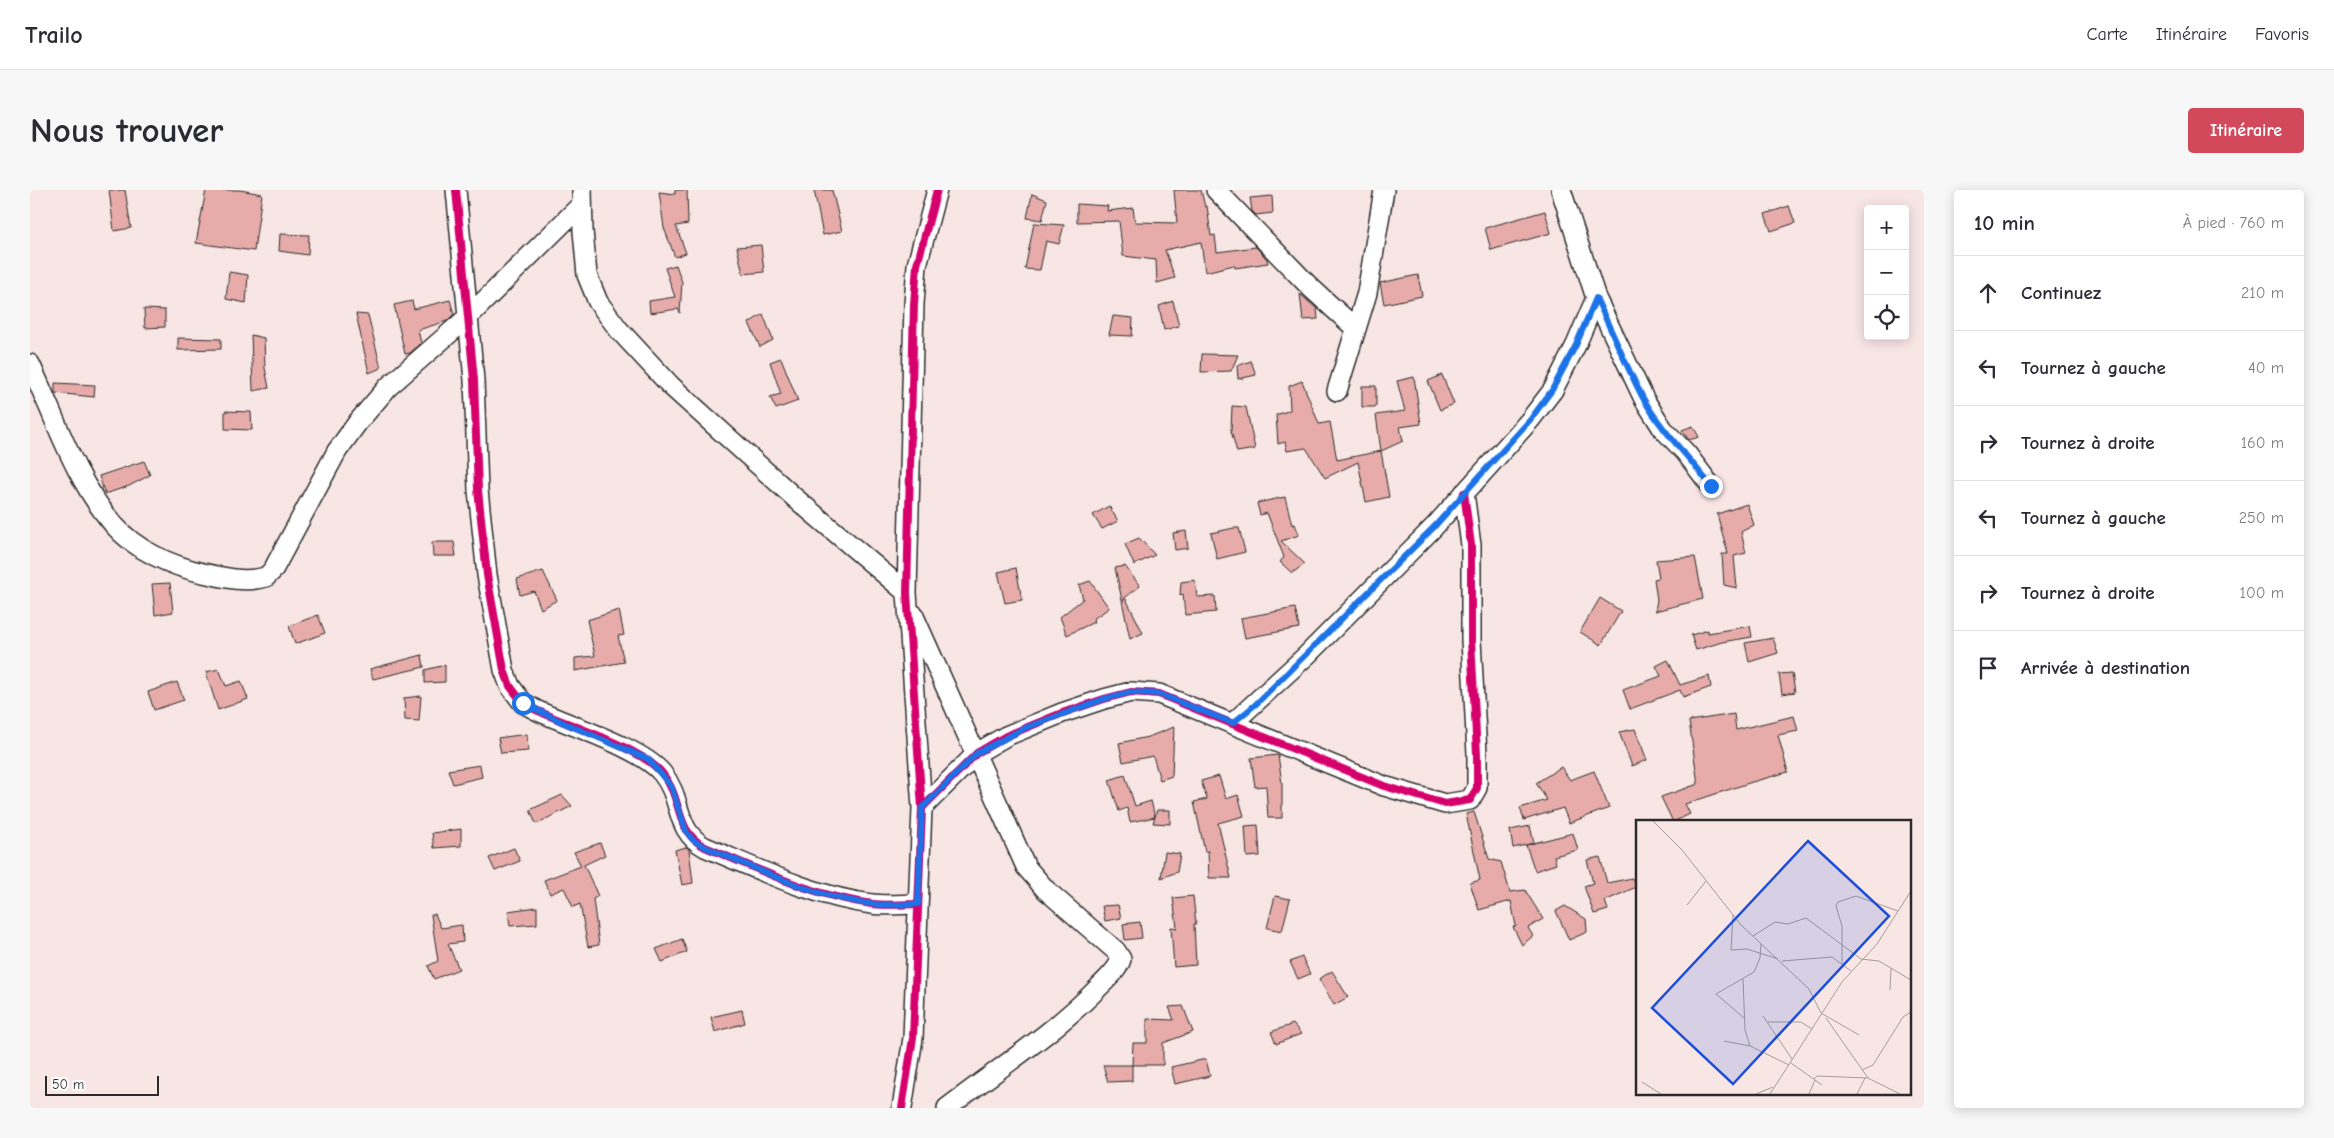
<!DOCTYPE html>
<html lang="fr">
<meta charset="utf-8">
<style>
:root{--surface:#fff;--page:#f7f7f7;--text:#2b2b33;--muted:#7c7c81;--line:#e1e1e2;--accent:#d1495b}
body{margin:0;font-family:"Comic Neue",sans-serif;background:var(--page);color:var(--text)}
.controls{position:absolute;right:15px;top:15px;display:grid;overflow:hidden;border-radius:5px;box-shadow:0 2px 12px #0003}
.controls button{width:45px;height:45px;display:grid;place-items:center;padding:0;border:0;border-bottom:1px solid var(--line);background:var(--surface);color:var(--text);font:25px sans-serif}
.scale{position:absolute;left:15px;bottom:12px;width:114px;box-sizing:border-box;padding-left:5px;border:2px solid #2b2b2b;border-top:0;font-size:14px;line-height:18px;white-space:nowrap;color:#2b2b2b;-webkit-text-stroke:4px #fff;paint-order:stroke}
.stop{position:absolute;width:15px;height:15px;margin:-11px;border:4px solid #1a73e8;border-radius:50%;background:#fff}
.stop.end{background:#1a73e8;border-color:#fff;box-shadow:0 1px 5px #0008}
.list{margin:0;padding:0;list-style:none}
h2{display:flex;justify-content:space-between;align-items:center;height:65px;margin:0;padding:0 20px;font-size:21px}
h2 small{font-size:16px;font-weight:400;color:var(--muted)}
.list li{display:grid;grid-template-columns:32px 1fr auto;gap:15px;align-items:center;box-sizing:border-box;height:75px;padding:0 20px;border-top:1px solid var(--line)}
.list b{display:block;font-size:19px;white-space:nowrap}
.list em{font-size:16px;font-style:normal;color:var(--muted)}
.icon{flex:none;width:28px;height:28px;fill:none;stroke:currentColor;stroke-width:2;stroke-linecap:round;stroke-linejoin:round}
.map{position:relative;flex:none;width:1894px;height:918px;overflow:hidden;border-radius:5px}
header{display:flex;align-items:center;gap:30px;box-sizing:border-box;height:70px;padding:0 25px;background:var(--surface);border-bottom:1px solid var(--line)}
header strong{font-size:24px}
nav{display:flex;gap:28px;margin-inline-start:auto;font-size:18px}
.intro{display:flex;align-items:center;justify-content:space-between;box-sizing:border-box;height:120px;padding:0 30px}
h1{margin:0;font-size:35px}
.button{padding:12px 22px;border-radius:5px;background:var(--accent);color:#fff;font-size:18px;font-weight:700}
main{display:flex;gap:30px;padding:0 30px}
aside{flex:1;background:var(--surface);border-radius:5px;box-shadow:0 2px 12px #0003}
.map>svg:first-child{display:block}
</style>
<header>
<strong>Trailo</strong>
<nav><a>Carte</a><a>Itinéraire</a><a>Favoris</a></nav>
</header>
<div class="intro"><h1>Nous trouver</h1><a class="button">Itinéraire</a></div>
<main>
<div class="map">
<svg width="1894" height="918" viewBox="0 0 1894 918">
<rect width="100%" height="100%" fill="#f8e6e5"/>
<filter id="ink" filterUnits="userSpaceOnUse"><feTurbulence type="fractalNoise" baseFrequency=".02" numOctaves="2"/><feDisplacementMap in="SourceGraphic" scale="10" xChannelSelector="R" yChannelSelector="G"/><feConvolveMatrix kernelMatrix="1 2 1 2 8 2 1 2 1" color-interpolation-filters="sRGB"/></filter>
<g filter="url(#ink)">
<path fill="#e7aca9" stroke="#2b2b2b" d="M79,0H95L101,38L84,41Z
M176,0H210L232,4L224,61L166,53Z
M645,0H657L658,34L646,36L656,63L645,67L634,38L629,2L645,4Z
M784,0H802L812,41L793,45Z
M1144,0H1171L1175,17L1177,16L1181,46L1185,45L1187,62L1226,57L1237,69L1238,73L1205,78L1204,75L1175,82L1171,52L1135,60L1145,88L1127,93L1126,70L1093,66L1089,31L1047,32V14L1078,16L1077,21L1103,18L1105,32L1147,33Z
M1002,4L1017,10L1012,30L997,28Z
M1242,6L1243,23L1226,25L1222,21L1220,8Z
M1759,16L1765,33L1741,41L1735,24Z
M1515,21L1521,43L1461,60L1455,38Z
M1004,33L1034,35L1029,54L1016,51L1010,80L995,79Z
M250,44L279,45L278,65L249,61Z
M731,55L734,82L713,84L707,57Z
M646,75L652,92L650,123L648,119L620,123L619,111L645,107L635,78Z
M199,82L218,85L216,113L196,109Z
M1388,85L1392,106L1354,114L1350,93Z
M1270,104L1287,119L1288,129L1273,130Z
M420,110L424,124L417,131L388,140L391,153L380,163L375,164L364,115L382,111L384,119Z
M1143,111L1149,136L1134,140L1129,116Z
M114,119L135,120V137L115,138Z
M326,124L338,125L351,178L339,183Z
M733,124L743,150L730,157L719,133Z
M1083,126L1103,128L1102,146L1079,145Z
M221,145L234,148L235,178L239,198L223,201Z
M148,148L191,149V159L148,160Z
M1172,164L1208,165L1201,181L1171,182Z
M751,168L768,211L746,219L740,207L751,204L740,172Z
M1221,171L1226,185L1208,189L1207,176Z
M1412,185L1424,214L1410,220L1398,191Z
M1384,187L1391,234L1370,237L1373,251L1351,261L1346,225L1375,221L1367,191Z
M1272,191L1289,234L1300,232L1307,270L1351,261L1359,307L1336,312L1328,272L1295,288L1276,258L1257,261L1255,252L1248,254L1246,225L1260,220L1259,196Z
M25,193L65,195L64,207L25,203Z
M1332,196H1346V217H1332Z
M1202,216L1216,217L1225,259L1207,262L1201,241Z
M195,221L221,222L222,240L195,239Z
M1663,236L1669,247L1659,250L1652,240Z
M114,271L120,285L99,296L75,304L69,286Z
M1255,307L1262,335L1265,334L1269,345L1251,351L1275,374L1262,383L1250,372L1254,367L1237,323L1230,325L1227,313Z
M1717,314L1724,335L1711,342L1716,363L1704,366L1707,398L1694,395L1692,364H1698L1687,324Z
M1079,316L1088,331L1072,339L1063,325Z
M1204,338H1209L1215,362L1187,369L1181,343Z
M1156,341L1158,358L1145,360L1143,343Z
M1109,348L1125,365L1104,375L1095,354Z
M402,352H424L426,366H403Z
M1665,367L1673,409L1625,421L1627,410L1624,389L1629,388L1626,370Z
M1095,376L1110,396L1092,410L1085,378Z
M986,378L992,410L975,413L968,382Z
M513,381L527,410L511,419L504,401L490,405L487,389Z
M1165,390L1167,407L1185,406L1186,422L1155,425L1153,404L1150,405L1151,392Z
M1060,391L1079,418L1063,429L1064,432L1037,445L1030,427L1053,409L1049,395Z
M140,393L143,422L125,425L122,394Z
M1570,408L1591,421L1571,455L1550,442Z
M1096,409L1113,443L1100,449L1092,411Z
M1265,418L1269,438L1215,448L1211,428Z
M589,420L594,445L588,446L594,472L545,481V468L565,466L557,430Z
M288,425L295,443L265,454L259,436Z
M1720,436L1722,447L1692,452L1666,460L1661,445L1678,440V443Z
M1743,448L1748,463L1719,472L1715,453Z
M392,465L394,477L343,489L340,479Z
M1638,470L1650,495L1679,486L1681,497L1653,507L1650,500L1600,519L1593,500L1631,486L1626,476Z
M415,475V492L395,493V480Z
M189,479L196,496L211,491L218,509L188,520L176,482Z
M1762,483L1765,502L1752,504L1749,484Z
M147,492L154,510L124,520L118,502Z
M391,506L389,531L375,530L374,508Z
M1704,524L1706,540L1764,526L1768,541L1748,545L1758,582L1722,592L1655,614L1660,624L1643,632L1631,607L1668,594L1659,531Z
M1144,537L1142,586L1130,590L1123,566L1093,572L1089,553L1118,547Z
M1605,539L1617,570L1602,576L1589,542Z
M497,544L498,561L471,563L468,548Z
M1248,565L1252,594V628H1238L1236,596L1225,597L1221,568Z
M450,575L452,587L423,594L418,580Z
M1531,577L1540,590L1564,581L1579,618L1539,633L1533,618L1494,630L1490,618L1517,610L1506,593Z
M1095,585L1105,616L1121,611L1125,627L1100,632L1097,618L1089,621L1079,590Z
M1189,586L1196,609L1208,605L1214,626L1188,633L1201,688H1179L1178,661L1175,662L1164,612L1177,609L1171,591Z
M532,605L542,616L506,634L500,620Z
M1127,620H1140V634L1123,633Z
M1444,622L1459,669L1471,672L1480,702L1495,700L1513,729L1498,738L1503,746L1492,755L1483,737L1486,736L1481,711L1449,720L1440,693L1450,690L1436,624Z
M1228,635L1230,666L1217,667L1215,636Z
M1500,636L1504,653L1483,658L1480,640Z
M431,639V656L404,658L402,643Z
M1543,643L1548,660L1524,666L1526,674L1505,681L1496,655Z
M570,653L575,665L554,675L568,706L563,709L569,755L558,757L550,714L543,717L534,698L520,704L514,690L551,676L544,662Z
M656,657L659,659L663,693L652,695L645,660Z
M484,658L490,671L465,681L459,668Z
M1135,662L1150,664L1147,682L1131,688Z
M1570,667L1577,693L1602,688L1606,697L1575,711L1578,720L1564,724L1554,696L1563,693L1557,670Z
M1163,706L1166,734H1164L1166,775L1144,777L1141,737L1147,738L1143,708Z
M1245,706L1260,709L1252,741L1237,738Z
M1088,715L1091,728L1075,731L1072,716Z
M1535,716L1556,729L1557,742L1539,750L1526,721Z
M507,717V734L480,736L478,721Z
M405,724L411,738L432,735L433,752L418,754L429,779L404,789L398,776L408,771L401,725Z
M1110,732L1112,748L1095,750L1093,734Z
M652,749L657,762L632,772L626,759Z
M1272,767L1280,784L1268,789L1260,772Z
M1302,781L1318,807L1304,815L1289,789Z
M1153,816L1163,842L1133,853V875H1102L1103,853H1117V829L1144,830L1139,817Z
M712,820L715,833L685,842L681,827Z
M1263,834L1271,844L1246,854L1241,842Z
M1176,869L1180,886L1145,894L1141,877Z
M1073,875H1102V891L1078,892Z"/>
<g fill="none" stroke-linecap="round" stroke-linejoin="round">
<g stroke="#2b2b2b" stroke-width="22">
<path id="minor" d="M426,0L444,190L448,300L457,385L474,480L480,496L493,513L506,520C540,536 610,557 632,583C654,610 643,639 675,657C728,679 785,707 842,714C857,716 873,714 888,714
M552,0L553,41L557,85L568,112L589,140L641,196L765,308L877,403
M1186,0L1280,97L1325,138
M1531,0L1566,108L1614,209L1633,239L1656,263L1681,296
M0,174C26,229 44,289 84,335C105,360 142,376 173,383C195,388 214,393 236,387L243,380L307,261L328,232L358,197L438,127L552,14
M1307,201L1337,103L1354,0
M883,424L996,677L1016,700L1086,761L1091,769C1088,780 1078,788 1070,796C1024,843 969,878 917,918
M1203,533L1277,465L1404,337L1500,230L1523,200L1546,155L1566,108
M892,618L947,563L976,546L1032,523L1074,509L1101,502L1129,504L1354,596L1415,614L1440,610L1447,598V564L1441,450V355L1434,303
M872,918L883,848L892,618L877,403L884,114L887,75L907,0"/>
</g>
<use href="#minor" stroke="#fff" stroke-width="19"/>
<g stroke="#fff" stroke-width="11">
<path id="cycleway" d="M426,0L444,190L448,300L457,385L474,480L480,496L493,513L506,520C540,536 610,557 632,583C654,610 643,639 675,657C728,679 785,707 842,714C857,716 873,714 888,714
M892,618L947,563L976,546L1032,523L1074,509L1101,502L1129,504L1354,596L1415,614L1440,610L1447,598V564L1441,450V355L1434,303
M872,918L883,848L892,618L877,403L884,114L887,75L907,0"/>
</g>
<use href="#cycleway" stroke="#d6006c" stroke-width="8"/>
</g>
</g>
<g fill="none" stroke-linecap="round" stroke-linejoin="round" filter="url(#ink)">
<path stroke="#1a73e8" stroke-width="6" d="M493,513L534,533L618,569L641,596L656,641L663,650L675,657C728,679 785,708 842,714C857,716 873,714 888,714L892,618L947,563L995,538L1074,509L1101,502L1129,504L1203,533L1226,514L1404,337L1500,230L1522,200L1546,155L1566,108C1582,141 1596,176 1613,208C1631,240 1659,267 1681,296"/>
</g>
<g transform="translate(1606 630)">
<rect width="275" height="275" fill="#f8e6e5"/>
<path fill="none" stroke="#a69b9b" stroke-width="1" d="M17,1L46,30L105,105L173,169L185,193L223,215M51,85L70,61M97,95L95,130L111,129L142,139M117,116L139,102L152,104L170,98L225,139L243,141L275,160M146,141L196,137L215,151M206,144V106L200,86L202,82L220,76L262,91M107,159L109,210L114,226M254,170L255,148M127,196L156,239M108,198L80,174L118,152L124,138L125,124M190,198L232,258L264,274M132,202H165L176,209M88,221L114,226L153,245M155,243L186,265M226,250L237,245L267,197L275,192M178,259L181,256L232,258M6,262L25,274M120,274L137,267M134,274L206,162L241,124L275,71M173,274L179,260M221,274L229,258"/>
<path fill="#1d4ed8" fill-opacity="0.15" stroke="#1d4ed8" stroke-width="2.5" d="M172,21L253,96L97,264L16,188Z"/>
<rect width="275" height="275" fill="none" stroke="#2b2b2b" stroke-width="2.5"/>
</g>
</svg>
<div class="controls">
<button>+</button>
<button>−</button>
<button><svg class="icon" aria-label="locate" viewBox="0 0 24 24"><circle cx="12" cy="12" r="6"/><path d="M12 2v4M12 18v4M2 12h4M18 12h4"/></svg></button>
</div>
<div class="scale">50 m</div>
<div class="stop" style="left:493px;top:513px"></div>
<div class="stop end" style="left:1681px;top:296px"></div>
</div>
<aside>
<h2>10 min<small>À pied · 760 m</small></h2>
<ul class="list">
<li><svg class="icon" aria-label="ahead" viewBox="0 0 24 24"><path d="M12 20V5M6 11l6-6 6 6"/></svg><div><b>Continuez</b></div><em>210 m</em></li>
<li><svg class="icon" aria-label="left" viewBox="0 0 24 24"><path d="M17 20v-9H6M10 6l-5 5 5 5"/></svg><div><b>Tournez à gauche</b></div><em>40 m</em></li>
<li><svg class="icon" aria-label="right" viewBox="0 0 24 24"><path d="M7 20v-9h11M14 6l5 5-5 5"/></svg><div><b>Tournez à droite</b></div><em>160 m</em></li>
<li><svg class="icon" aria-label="left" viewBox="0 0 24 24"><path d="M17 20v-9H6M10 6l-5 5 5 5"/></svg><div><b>Tournez à gauche</b></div><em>250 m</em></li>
<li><svg class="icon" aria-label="right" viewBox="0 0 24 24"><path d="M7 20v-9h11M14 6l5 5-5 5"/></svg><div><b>Tournez à droite</b></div><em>100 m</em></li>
<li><svg class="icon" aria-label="arrive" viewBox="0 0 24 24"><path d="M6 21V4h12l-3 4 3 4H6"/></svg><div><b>Arrivée à destination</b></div></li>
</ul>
</aside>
</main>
